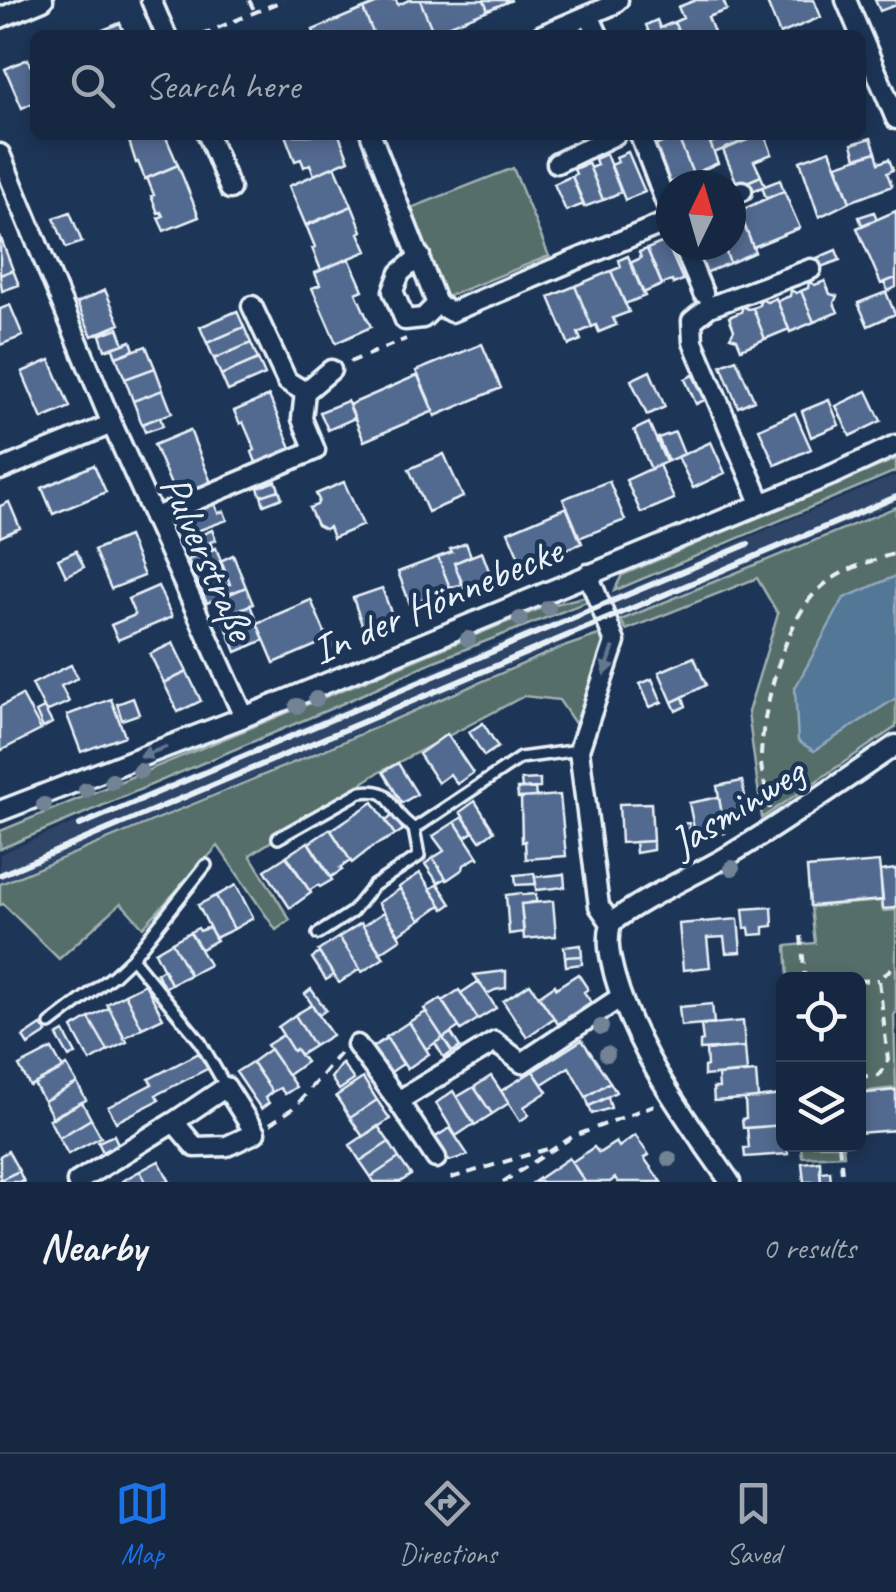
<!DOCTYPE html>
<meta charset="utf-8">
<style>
:root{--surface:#162841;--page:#23344c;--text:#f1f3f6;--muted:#9ea6b1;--line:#35445a;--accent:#1a73e8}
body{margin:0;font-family:Caveat,sans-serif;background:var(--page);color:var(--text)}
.controls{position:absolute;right:30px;bottom:30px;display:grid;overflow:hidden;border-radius:15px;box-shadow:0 5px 15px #0003}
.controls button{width:90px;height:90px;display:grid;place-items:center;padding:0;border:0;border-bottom:2px solid var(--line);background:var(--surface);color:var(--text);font:50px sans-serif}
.compass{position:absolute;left:656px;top:170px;width:90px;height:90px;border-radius:50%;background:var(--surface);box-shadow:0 5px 15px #0003;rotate:5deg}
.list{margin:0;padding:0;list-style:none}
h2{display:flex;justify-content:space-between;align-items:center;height:130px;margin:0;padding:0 40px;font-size:42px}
h2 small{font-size:32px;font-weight:400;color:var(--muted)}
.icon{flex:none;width:55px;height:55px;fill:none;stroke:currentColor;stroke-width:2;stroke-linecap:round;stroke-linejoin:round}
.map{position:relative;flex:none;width:896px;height:1182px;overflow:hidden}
.search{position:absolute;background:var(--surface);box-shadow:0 5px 15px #0003;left:30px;right:30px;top:30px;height:110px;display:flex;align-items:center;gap:25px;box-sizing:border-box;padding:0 35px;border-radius:15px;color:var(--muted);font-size:38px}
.sheet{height:270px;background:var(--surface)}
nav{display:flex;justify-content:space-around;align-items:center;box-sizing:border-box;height:140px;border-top:2px solid var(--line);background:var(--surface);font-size:28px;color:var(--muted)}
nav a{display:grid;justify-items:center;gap:5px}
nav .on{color:var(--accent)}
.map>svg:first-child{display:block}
</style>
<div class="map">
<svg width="896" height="1182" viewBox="0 0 896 1182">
<rect width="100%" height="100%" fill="#1d3557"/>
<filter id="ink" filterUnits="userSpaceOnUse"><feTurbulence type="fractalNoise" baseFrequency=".01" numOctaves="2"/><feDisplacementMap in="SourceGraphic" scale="20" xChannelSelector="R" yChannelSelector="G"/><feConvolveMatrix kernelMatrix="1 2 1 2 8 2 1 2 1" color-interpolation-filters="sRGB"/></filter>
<g filter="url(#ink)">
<path fill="#2d4568" d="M896,475V503L620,618L318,750L0,882V854Z"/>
<path fill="#576e69" stroke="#a0b0b0" stroke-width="2.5" d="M513,168L549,256L446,297L411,208Z
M896,459V471L614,591L622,575Z
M896,507V727L762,818L748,712L778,614L757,578L626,630L621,620Z
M590,595L587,602L432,662L337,706L0,849V831L544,607Z
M604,633V647L576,725L559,700L524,696L376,774L250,855L290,920L276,930L218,846L143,927L121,903L59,959L3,904L0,905V884L319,752L555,650Z
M882,901L883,911L896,910V1013L894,1014L896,1088L859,1092L858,979H788L786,946L815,943L811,907Z
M801,1145H843L844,1155L802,1157Z"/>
<path fill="#537797" stroke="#8fa8be" stroke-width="2.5" d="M896,576V698L814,751L798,741L795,688L844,598Z"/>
<path fill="#536a90" stroke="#e8f1f8" stroke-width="2.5" d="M385,0H396L398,5L409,0H420L433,32L426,35H374L363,9Z
M420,0H484L488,10L433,32Z
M484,0H512L488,10Z
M696,0H723L727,10L708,17L715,35H680L674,22L683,18L678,7Z
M766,0H814L821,17L780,34Z
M875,0H896V5L880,11Z
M363,9L374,35H315L313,30Z
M657,20L660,28L674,22L680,35H650L646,25Z
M120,23L125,35H91Z
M28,59L30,65L35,63V102L22,108L5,69Z
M127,135H165L178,165L145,179L138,162L136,163Z
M285,135H339L349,160L314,175L310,164L304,167L301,159L295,161Z
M664,135H677L693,174L668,184L653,147L666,141Z
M683,135H707L718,163L693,174L678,137Z
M717,135H744L746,140L714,153L710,143L719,140Z
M759,135H765L772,154L754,161L761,176L738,186L723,150Z
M871,138L876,152L856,158L852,144Z
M830,150L850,202L819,217L800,161Z
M628,152L645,192L625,200L611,165L618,162L616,157Z
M876,152L879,163L889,159L893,170L887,173L892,186L850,202L837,165Z
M606,154L621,192L603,200L590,168L597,165L595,159Z
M588,163L603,200L584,207L572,176L576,174L574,169Z
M178,165L199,217L164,231L158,218L163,216L161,212L158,213L151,196L154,195L147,178Z
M335,166L352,206L306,226L289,186Z
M572,176L584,204L566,211L554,184Z
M761,176L765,186L747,193L744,183Z
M780,180L784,191L766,198L762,187Z
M784,191L800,228L753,247L739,211Z
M352,206L362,231L359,233L367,251L321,270L312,248L315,247L306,225Z
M896,211V278L881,284L857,228Z
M70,212L82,242L66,248L54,218Z
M874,212L877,219L862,225L859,217Z
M740,215L755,252L730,263L723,245H731V218Z
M0,236L13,270L0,275Z
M666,241L683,280L673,284L672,281L662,284L647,249Z
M694,245H723L730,263L705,273Z
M647,249L662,285L643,293L630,263L641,258L639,252Z
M836,250L840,260L821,267L817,258Z
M628,256L645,296L625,304L611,271L621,267L619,260Z
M349,258L363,290L356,293L371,327L336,343L312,288L320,285L315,273Z
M13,270L19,285L2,291L0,275Z
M611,271L629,312L613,318L616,325L599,332L596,325L592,327L575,286Z
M896,278V287L888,291L884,282Z
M825,281L830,294L837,296L834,303L838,312L814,322L801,291L808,288L809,282L815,285Z
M575,286L592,327L578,333L581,340L569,345L549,297Z
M105,290L120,324L92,336L77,303Z
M791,290L796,293L801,291L814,322L790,332L777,301L790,296Z
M886,292L895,314L868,326L858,303Z
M776,298L789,329L765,339L753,308L759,305L761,299L767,302Z
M10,305L23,336L0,345V309Z
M743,306L748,309L753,308L765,339L741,349L737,339L730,337L734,330L729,317L741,312Z
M237,311L244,327L207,343L200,327Z
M244,327L251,343L214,359L207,343Z
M118,328L124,344L105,350L100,335Z
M131,341L134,350L116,357L113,348Z
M251,343L258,359L221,375L214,359Z
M482,344L501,388L435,416L416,371Z
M146,346L155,368L125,379L116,357Z
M258,359L265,375L228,391L221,375Z
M736,359L754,400L738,407L721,365Z
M50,360L70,407L42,419L22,372Z
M155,368L163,390L133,401L125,379Z
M650,371L665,407L647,415L631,380Z
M418,375L434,411L364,441L349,405Z
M693,375L705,400L696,404L685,379Z
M163,390L172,413L142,424L133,401Z
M867,391L881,421L850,436L836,406Z
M269,396L292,450L257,465L252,452L255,450L243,422L240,424L234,411Z
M829,400L839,425L811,437L802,411Z
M347,401L355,418L328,430L320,412Z
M795,413L811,449L775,465L759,429Z
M160,417L163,426L145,432L142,424Z
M649,423L666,462L651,469L634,430Z
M190,430L212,485L177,499L154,445Z
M675,432L684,454L668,461L658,438Z
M711,442L725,473L693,488L678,457Z
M444,454L463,497L428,512L409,469Z
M94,465L106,492L53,514L42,488Z
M659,465L674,499L641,513L626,480Z
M276,481L279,490L261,496L258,488Z
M609,481L625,520L579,538L563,499Z
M344,482L363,525L333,538L329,527L325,529L317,525L309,508L317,505L319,500L316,494Z
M279,490L282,498L264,505L261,496Z
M214,501L218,513L224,511L227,520L189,534L181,513Z
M9,502L20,528L0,537V506Z
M567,507L582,543L523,567L508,532Z
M212,530L216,540L210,542L213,549L199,556L192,539Z
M128,536L144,576L111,589L94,550Z
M466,543L471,556L454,563L462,584L450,588L438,557L452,552L450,549Z
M216,548L230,584L203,595L188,560Z
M76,551L84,567L66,576L58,559Z
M482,552L492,579L465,590L454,563Z
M233,555L246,587L207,603L203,595L230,584L220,561Z
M438,557L450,588L410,604L398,572Z
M158,586L172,617L118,640L111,625L135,615L128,599Z
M246,587L253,604L232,613L225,596Z
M382,588L393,618L363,628L353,598Z
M311,600L328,640L274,663L257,623Z
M250,605L264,640L236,652L222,617Z
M173,643L187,672L164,683L150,654Z
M694,657L706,685L672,702L659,672Z
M71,665L78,678L61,686L69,702L46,712L32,684Z
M187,672L201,701L178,712L164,683Z
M652,679L662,702L650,707L640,684Z
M22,695L41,730L0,751V707Z
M683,697L686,706L676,711L672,702Z
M133,698L139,714L122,720L117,704Z
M111,699L125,736L81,752L67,715Z
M44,708L52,723L43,728L36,712Z
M483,723L498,747L484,756L469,732Z
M447,734L473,773L457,784L450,774L438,783L419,754Z
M398,763L417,794L402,803L383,772Z
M540,779V788L522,789L521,780Z
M742,781L749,816L741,820L739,818L723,821L717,786Z
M535,788L536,797L518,798L517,789Z
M560,795L566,856L526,859L525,841L522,842L521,798Z
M719,797L725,833L706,836L699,840L696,838L689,803Z
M475,801L494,831L480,841L460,812Z
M373,802L395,835L372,847L352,863L331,830Z
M651,803L653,841L621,843L619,804Z
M393,815L403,830L395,835L386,821Z
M463,817L473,832L465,837L455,822Z
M455,822L479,859L477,857L464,865L463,869L447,880L433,858L444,851L433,836Z
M689,823L691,841L681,842L679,824Z
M330,829L352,863L350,861L340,868L342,870L331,877L309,843Z
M653,841V850L636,853L635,842Z
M308,842L332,880L320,887L318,885L310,890L311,893L286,856Z
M287,856L311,893L290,908L265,870Z
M433,858L446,878L438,883L425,864Z
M879,862L883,900L810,906L807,868Z
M896,869V908L883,909L880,871Z
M420,873L441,905L420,920L399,887Z
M534,873L536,884L516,885L515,875Z
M564,874L565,887L536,890L535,877Z
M438,884L451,904L444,909L430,889Z
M236,885L253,918L234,929L216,896Z
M400,889L420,920L399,934L378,903Z
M521,893L522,895L536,894V902L521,904L524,932L509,934L506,895Z
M216,896L234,929L215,938L198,905Z
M553,901L556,936L524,939L521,904Z
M772,907L773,926L764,927V934L750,935L749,928L745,929L743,909Z
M384,912L401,939L380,953L363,926Z
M738,919L741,952L726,953L724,937L707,938L710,967L683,970L679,924Z
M361,923L384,958L362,972L339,937Z
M209,927L217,940L201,949L190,932L198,928L200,931Z
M190,932L209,965L190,975L172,942Z
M339,937L360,969L339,983L318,951Z
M172,942L190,975L171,984L155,952Z
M581,945L582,956L565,957L564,947Z
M319,953L334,975L326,980L312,958Z
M582,956V964L566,966L565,957Z
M164,969L171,984L164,988L157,973Z
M506,971V988L495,990L487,994L474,975Z
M578,974L588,989L584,992L591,1002L558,1024L539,996L555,985L556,988Z
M479,981L496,1008L478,1019L461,993Z
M145,984L163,1018L142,1028L125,994Z
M530,984L554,1018L527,1037L503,1001Z
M311,989L326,1010L319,1015L305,994Z
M459,990L478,1019L461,1030L442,1001Z
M125,994L142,1028L124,1038L107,1004Z
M441,999L459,1027L443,1038L424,1009Z
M712,1004L714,1023L681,1026L679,1007Z
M312,1005L332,1035L314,1046L295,1015Z
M109,1008L127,1042L108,1051L89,1018Z
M426,1012L443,1038L426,1049L409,1022Z
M295,1015L314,1046L300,1055L296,1049L293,1051L278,1027Z
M89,1018L108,1051L90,1061L72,1028Z
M743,1021L745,1047L700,1050V1042L703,1041L701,1025Z
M409,1022L429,1054L407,1069L386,1037Z
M41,1025L47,1033L28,1045L23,1037Z
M64,1032L76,1054L69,1057L57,1036Z
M451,1033L460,1047L452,1052L443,1038Z
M283,1035L293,1051L296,1049L306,1062L288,1075L267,1045Z
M387,1038L403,1064L388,1074L371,1048Z
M443,1038L452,1052L444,1058L435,1043Z
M582,1040L610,1082L586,1097L569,1067L542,1084L533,1071Z
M745,1047L747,1072L704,1076V1067L707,1066L706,1050Z
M52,1049L63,1069L30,1086L19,1066Z
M270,1049L296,1087L285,1094L280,1088L272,1092L252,1062Z
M201,1052L209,1068L156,1095L159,1100L116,1122L108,1107L152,1084L149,1079Z
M252,1062L272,1092L265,1098L269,1103L261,1109L236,1072Z
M342,1063L354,1080L339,1090L331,1078Z
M67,1066L77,1083L44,1101L34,1084Z
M533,1071L547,1092L524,1107L529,1115L520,1121L501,1091Z
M756,1072L758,1098L714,1101L713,1088H719L718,1075Z
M491,1076L509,1103L492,1114L474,1087Z
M363,1078L377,1100L350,1118L336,1096Z
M610,1082L616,1092L589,1106L586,1097Z
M77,1083L86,1100L53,1118L44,1101Z
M474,1087L492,1114L475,1125L457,1097Z
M896,1090V1130L858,1133V1094Z
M453,1091L474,1124L456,1136L436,1103Z
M783,1095L784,1125L743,1128L742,1119L746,1118L745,1099Z
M608,1097L611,1108L592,1114L589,1106Z
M377,1100L390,1119L363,1137L350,1118Z
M82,1102L91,1119L59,1138L49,1119Z
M91,1119L101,1137L68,1154L59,1138Z
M784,1125V1144H787L788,1154L745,1157L744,1148H749L747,1128Z
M378,1126L389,1142L360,1161L350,1145Z
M450,1128L468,1155L449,1161L434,1138Z
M114,1135L118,1144L103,1152L98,1142Z
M635,1135L649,1155L644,1158L661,1182H618L615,1178L610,1182H585L572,1162L594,1147L599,1153L616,1142L619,1147Z
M389,1142L399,1158L371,1177L360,1161Z
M8,1151L19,1171L0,1180V1156Z
M399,1158L411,1175L400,1182H374L371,1177Z
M569,1158L585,1182H534Z
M159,1161L170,1182H146L140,1171Z
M820,1161L821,1182H804L802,1163Z
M19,1171L24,1182H0V1180Z
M140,1171L146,1182H122V1181Z
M830,1171L831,1182H821L820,1172Z"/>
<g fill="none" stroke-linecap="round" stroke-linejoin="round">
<g stroke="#e8f1f8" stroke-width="16">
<path id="lane" d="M278,838L360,792C389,788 386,799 401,817C405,822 410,825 414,829
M206,865L132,958L199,1040L226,1087
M318,934L352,912L373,886L419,856L414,829L520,758L579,750
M50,1024L114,975L132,958"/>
</g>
<g stroke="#e8f1f8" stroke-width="25">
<path id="street" d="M151,0L166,35
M846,0L896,119
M589,15L598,35
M0,18L43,0
M542,35L612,5L618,0
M208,135L230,189
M371,135L437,304L423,318L405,320L393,291L400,273L420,256
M640,135L671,216
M0,154L112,424L244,717
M557,163L615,135
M731,195L742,191
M683,245L703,293
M437,304L451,312L671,220
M252,306L287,381L305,392
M0,470L112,424
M761,503L693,342L692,321L709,307L811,269
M153,518L315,450L302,419L305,392L331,370
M588,574L615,642L579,750L599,906L611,923
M0,811L244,717L834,474L896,445
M611,923C646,896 688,879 726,857C785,822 840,783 896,745
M611,923C606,942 610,958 615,977C637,1054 685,1117 730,1182
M357,1045L398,1101L436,1158
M226,1087L255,1133L227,1146L195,1147L174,1122Z
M398,1101L495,1042L522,1063L621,997
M77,1182L174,1122"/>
</g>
<path stroke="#e8f1f8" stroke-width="4" stroke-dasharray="10 8" stroke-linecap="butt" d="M249,0L255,12
M201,35L284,0
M350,362L406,339
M770,809C768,795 762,778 761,763C760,717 784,620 819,589C841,569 869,562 896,553
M801,936L805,979
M858,981L879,980
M858,1077L879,1075L888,1060L879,980L896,964
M270,1124L296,1106L340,1053
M839,1144L843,1182
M451,1178L547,1149
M503,1182L572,1137L654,1105"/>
<use href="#lane" stroke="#1d3557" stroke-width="9"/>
<use href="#street" stroke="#1d3557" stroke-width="18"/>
<path stroke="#e8f1f8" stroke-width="6" d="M80,825L748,544
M0,875L896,497"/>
</g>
<g fill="#718394">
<circle cx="548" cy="608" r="8"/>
<circle cx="520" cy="619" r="8"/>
<circle cx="468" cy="639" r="8"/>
<circle cx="337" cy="650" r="8"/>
<circle cx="316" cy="699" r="8"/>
<circle cx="297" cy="706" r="8"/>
<circle cx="140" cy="771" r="8"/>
<circle cx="112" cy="781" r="8"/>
<circle cx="86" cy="790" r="8"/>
<circle cx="44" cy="805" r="8"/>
<circle cx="732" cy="868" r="8"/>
<circle cx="601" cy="1027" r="8"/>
<circle cx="607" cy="1054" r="8"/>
<circle cx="669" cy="1159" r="8"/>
</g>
<defs><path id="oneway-solid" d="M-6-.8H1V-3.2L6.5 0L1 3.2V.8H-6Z" transform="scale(2.5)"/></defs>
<g fill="#64778f">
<use href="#oneway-solid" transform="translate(609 661) rotate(108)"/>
<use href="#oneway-solid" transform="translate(153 752) rotate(159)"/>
</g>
</g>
<g text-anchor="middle" stroke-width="9" stroke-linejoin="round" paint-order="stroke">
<g font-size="42" fill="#e8f1f8" stroke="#1d3557">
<text transform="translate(209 557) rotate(66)" y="15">Pulverstraße</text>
<text transform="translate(436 599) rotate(-23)" y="15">In der Hönnebecke</text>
<text transform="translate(736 806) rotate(-32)" y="15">Jasminweg</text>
</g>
</g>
</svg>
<div class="controls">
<button><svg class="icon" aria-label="locate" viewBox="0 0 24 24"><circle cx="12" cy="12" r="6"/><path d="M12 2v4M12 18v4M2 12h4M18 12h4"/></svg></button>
<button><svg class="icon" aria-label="layers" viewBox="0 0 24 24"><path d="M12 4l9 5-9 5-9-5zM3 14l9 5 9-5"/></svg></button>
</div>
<svg class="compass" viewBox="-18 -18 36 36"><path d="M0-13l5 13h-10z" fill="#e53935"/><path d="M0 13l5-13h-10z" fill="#9ea6b1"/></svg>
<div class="search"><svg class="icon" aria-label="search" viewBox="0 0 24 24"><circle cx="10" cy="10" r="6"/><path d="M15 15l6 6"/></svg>Search here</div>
</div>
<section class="sheet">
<h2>Nearby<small>0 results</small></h2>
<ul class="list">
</ul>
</section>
<nav>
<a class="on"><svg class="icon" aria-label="map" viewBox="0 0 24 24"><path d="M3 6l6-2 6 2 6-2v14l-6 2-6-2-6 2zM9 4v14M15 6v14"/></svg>Map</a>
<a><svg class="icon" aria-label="directions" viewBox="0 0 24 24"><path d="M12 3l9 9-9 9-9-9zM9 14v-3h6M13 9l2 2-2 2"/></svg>Directions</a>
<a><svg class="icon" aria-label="saved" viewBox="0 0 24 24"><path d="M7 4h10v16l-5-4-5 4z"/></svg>Saved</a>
</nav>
